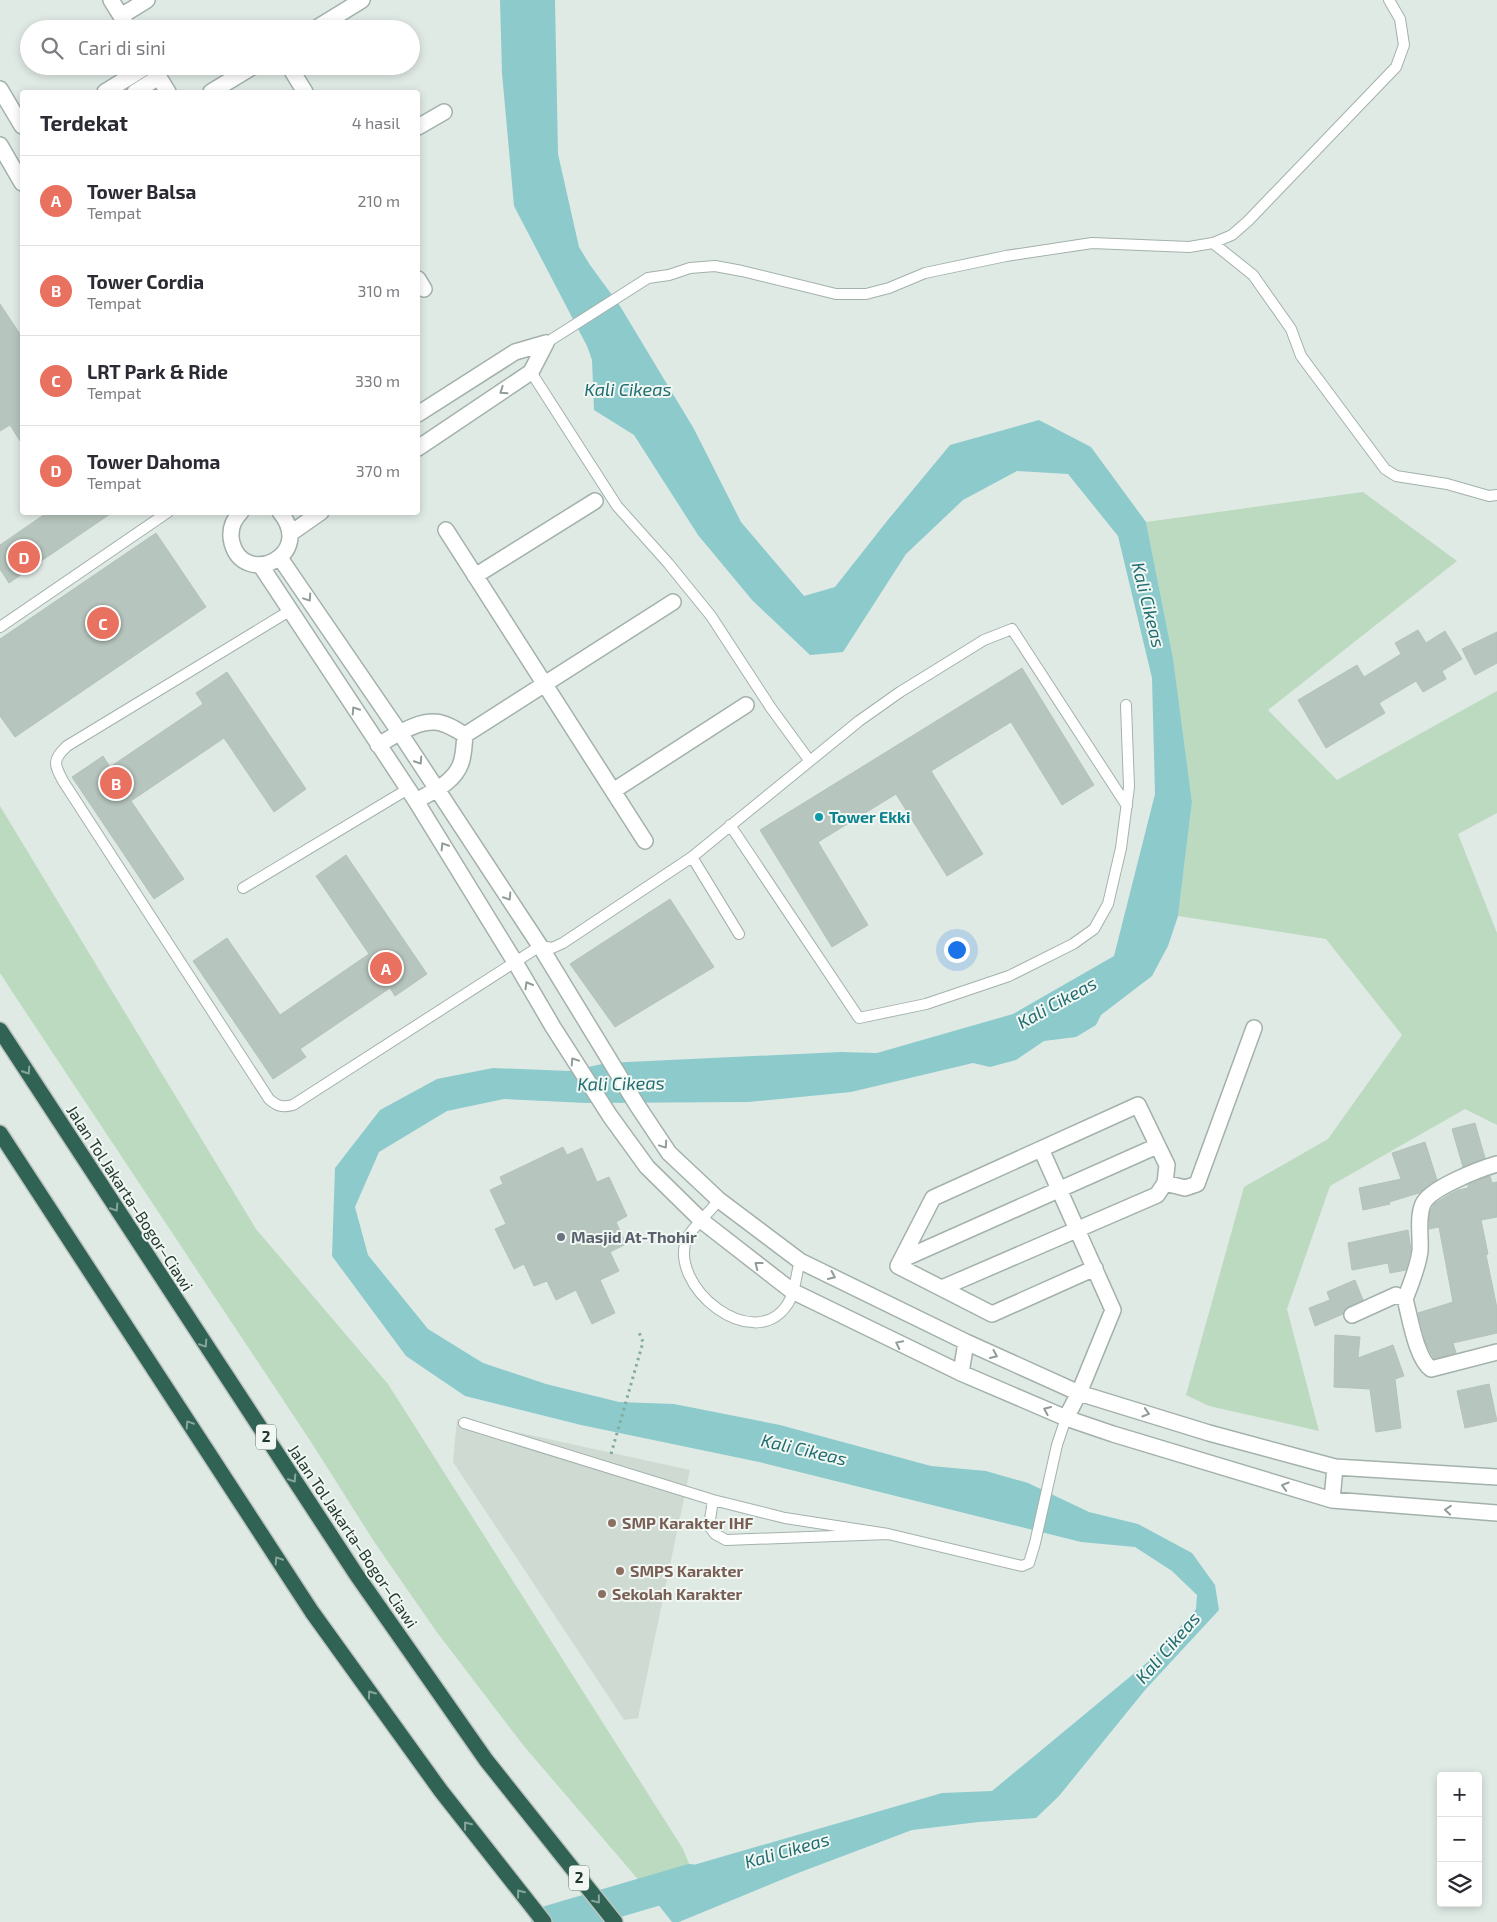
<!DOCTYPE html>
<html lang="id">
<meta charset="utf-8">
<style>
:root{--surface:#fff;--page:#f7f7f7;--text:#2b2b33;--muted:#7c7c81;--line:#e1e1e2;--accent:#e87160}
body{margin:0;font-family:"Exo 2",sans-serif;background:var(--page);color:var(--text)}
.controls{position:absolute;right:15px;bottom:15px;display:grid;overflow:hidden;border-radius:5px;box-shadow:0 2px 8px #0003}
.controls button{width:45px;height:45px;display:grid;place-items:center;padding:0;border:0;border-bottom:1px solid var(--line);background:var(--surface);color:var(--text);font:25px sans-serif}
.you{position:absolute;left:956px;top:949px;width:18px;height:18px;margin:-12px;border:4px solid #fff;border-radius:50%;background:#1a73e8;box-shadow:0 0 0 8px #1a73e833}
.badge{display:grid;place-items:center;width:32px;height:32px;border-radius:50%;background:var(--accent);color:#fff;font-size:16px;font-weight:700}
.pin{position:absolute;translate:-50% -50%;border:2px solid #fff;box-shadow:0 1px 5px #0006}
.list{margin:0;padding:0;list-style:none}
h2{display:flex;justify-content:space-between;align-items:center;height:65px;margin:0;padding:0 20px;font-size:21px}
h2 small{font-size:16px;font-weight:400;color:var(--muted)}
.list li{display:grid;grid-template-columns:32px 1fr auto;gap:15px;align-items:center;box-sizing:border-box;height:90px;padding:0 20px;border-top:1px solid var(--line)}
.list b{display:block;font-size:19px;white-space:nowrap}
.list p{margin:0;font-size:16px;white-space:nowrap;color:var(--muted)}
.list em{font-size:16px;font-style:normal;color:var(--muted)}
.icon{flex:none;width:28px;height:28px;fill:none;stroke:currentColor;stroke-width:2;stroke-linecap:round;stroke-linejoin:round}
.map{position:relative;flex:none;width:1497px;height:1922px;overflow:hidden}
.search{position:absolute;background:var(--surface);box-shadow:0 2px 8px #0003;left:20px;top:20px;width:400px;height:55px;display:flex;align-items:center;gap:12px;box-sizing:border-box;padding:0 18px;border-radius:28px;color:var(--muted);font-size:19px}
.panel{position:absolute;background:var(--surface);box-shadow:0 2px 8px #0003;left:20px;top:90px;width:400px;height:425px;border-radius:5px}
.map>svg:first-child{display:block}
</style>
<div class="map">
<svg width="1497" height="1922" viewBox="0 0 1497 1922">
<rect width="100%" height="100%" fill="#e0eae5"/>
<path fill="#cfdad3" d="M457,1419L690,1470L638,1718L624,1720L453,1462Z"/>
<path fill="#bbdabf" d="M1363,492L1457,561L1268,710L1337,780L1497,691V813L1458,834L1497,933V1125L1465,1109L1330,1186L1287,1309L1319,1431L1209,1406L1186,1395L1244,1187L1328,1139L1402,1035L1326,939L1178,916L1192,802L1173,658L1146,522Z
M0,806L256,1229L388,1384L683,1849L690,1866L642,1884L523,1745L436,1631L375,1543L311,1442L13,993L0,973Z"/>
<path fill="#8ccacc" d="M500,0H555L558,154L579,247L590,265L620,306L694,429L741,522L804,596L835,587L887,521L950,445L1039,420L1091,447L1146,522L1173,658L1192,802L1178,916L1168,946L1152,976L1101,1015L1096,1025L1076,1037L1044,1041L1016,1060L990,1067L973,1063L851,1092L748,1102L586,1103L504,1099L447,1111L379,1152L355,1207L368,1255L428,1329L483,1363L546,1384L619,1402L674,1404L780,1425L931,1466L986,1471L1028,1483L1089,1512L1138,1524L1192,1553L1215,1585L1219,1610L1145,1690L1059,1796L1036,1818L979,1822L912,1830L798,1873L679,1922H672L642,1884L690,1866L942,1793L992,1791L1149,1661L1196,1609L1197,1595L1172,1571L1135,1547L1081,1542L759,1462L581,1425L465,1396L406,1356L332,1256L335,1168L380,1110L437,1079L493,1068L569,1071L607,1063L841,1052L877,1053L1013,1014L1114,956L1155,794L1152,678L1118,536L1068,474L1017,471L963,500L906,554L843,652L810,655L752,600L698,535L634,435L594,410L592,360L587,346L514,206L502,73Z"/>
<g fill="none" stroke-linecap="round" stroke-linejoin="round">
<path stroke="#8ccacc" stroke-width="32" d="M547,1922L690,1880"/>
</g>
<path fill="#b6c5bd" stroke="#b3c3bb" d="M0,304L22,337V444L10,425L0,431Z
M48,512H113L9,583L0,569V545Z
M156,533L206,607L15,737L0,716V639Z
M1418,630L1426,643L1445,631L1462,659L1442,671L1446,679L1423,692L1416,681L1379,703L1385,713L1326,748L1298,700L1357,665L1364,677L1401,654L1395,643Z
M1497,632V663L1475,675L1462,649Z
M1022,668L1094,785L1062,805L1011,722L931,771L983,854L947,876L896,794L818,842L868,925L832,947L760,830Z
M227,672L306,789L274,812L224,738L131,801L184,879L154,899L72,777L103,756L110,767L203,704L196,693Z
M346,855L427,974L395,996L390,988L300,1049L306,1057L273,1079L193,961L227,938L280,1015L369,954L316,876Z
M670,899L714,967L615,1027L570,964Z
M1475,1123L1485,1158L1463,1167L1452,1129Z
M1425,1142L1437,1180L1419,1193L1389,1202L1390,1204L1363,1210L1359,1188L1401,1179L1392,1153Z
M563,1147L567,1155L582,1148L597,1182L609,1177L627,1216L616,1222L626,1244L610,1252L619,1271L600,1280L615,1313L592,1324L576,1290L556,1300L547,1281L534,1286L524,1264L514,1269L495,1229L506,1224L490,1190L503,1184L500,1177Z
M1490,1176L1492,1183L1497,1182V1217L1481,1220L1488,1254L1486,1255L1497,1308V1333L1453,1343L1456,1353L1434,1359L1426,1344L1418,1313L1453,1302L1439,1227L1429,1229L1430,1212L1434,1204L1450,1194L1458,1190L1468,1188V1185Z
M1408,1230L1411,1250L1406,1270L1390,1273L1388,1263L1352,1270L1348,1243Z
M1355,1280L1363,1300L1348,1307L1343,1314L1315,1326L1309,1308L1330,1300L1327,1292Z
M1335,1335L1360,1337L1358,1358L1393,1345L1404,1376L1395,1379L1401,1428L1376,1432L1370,1389L1334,1387Z
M1489,1384L1497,1421L1465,1428L1457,1391Z"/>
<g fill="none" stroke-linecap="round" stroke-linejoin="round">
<g stroke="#a3b1ab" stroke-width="12">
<path id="lane" d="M1213,243L1253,275L1291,329L1301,356L1385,469L1396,476L1447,484L1489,496L1497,495
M546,343L648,278L669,275L690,268L715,266L742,271L836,294H866L889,288L925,273L1006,256L1092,243L1189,247L1213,243L1232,235L1248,221L1396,67L1404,45L1400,19L1389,0
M531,372L617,506L668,563L711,616L771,708L809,760
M291,610L67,746C52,760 54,764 63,781L269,1099C277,1106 282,1108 293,1105L540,946L552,948L563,943L692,857L859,721L900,692L984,640L1012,629L1127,806
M0,627L168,512
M730,825L859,1018L926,1004L1009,976L1073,944L1094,929L1108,904L1121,848L1129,787L1126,705
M692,857L739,934
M243,888L408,789
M719,1200C713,1208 689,1232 687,1238C667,1286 753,1355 787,1305C795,1294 796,1274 800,1261
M464,1423L713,1500
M888,1534L785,1518L713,1500L709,1526L715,1534L726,1540L888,1534L1022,1566L1029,1563L1035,1543L1057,1445L1066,1418"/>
</g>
<g stroke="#a3b1ab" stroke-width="18">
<path id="street" d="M111,0L129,29
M121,16L147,0
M315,29L362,0
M152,66L168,92
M289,66L305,92
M0,89L22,126
M105,92L147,66
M135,92L159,77
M211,92L254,66
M418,127L444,112
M0,145L22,183
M418,279L424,289
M418,414L515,352L546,343
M418,448L531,372L546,343
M241,512C232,521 229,531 232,543C244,588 316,556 280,512
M446,530L645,841
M291,533L321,512
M280,558L400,733L540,946L637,1105L669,1153L719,1200L800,1261L966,1342L1079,1393L1209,1433L1335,1467L1497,1477
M261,566L416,801L515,962L553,1027L610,1116L647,1167L702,1221L792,1291L961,1373L1066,1418L1113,1434L1332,1500L1497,1513
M475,576L595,501
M465,735L673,602
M378,745C396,735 423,716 444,724C451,726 458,731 465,735
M613,791L746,705
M416,801C433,791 454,783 461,763C464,755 464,744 465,735
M1041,1149L1113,1310L1079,1393L1066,1418
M1165,1183L1185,1188L1197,1184L1254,1028
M901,1260L1157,1146
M942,1288L1157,1195L1165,1183L1167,1165L1138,1105L933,1198L898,1266L992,1314L1095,1268
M1405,1299C1411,1284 1418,1267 1420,1251C1421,1236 1417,1218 1423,1204C1430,1188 1480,1169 1497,1164
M1352,1315L1396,1295L1405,1299C1410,1317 1416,1358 1431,1369L1497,1352
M961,1373L966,1342
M1332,1500L1335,1467"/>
</g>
<g stroke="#bdc4c1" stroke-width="18">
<path id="highway" d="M0,1030L356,1574L486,1760L615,1922
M0,1133L312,1612L441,1791L544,1922"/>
</g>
<path stroke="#83ac9a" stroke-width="3" stroke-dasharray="2.5 4" stroke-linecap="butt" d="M611,1454L643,1342L638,1330"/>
<use href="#lane" stroke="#fff" stroke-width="10"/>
<use href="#street" stroke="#fff" stroke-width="15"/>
<use href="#highway" stroke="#306353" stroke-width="15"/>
</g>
<defs><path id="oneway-chevron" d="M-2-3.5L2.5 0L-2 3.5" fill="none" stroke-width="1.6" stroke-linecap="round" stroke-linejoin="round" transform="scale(1.25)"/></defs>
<g stroke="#909c98">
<use href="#oneway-chevron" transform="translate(503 391) rotate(146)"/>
<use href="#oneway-chevron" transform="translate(308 598) rotate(56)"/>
<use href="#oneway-chevron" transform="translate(355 710) rotate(-123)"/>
<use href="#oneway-chevron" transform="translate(419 761) rotate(57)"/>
<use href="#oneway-chevron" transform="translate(444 846) rotate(-122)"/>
<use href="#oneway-chevron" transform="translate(508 897) rotate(57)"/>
<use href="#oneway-chevron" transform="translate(528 985) rotate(-120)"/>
<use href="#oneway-chevron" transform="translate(574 1061) rotate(-123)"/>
<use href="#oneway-chevron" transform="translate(664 1145) rotate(56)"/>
<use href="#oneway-chevron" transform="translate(758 1265) rotate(-142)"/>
<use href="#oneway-chevron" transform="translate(832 1276) rotate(25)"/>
<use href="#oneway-chevron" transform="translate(899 1344) rotate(-154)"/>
<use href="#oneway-chevron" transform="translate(994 1355) rotate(24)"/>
<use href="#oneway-chevron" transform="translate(1047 1410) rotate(-157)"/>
<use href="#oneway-chevron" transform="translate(1146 1413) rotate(17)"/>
<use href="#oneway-chevron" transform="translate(1285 1486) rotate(-163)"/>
<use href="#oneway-chevron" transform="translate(1448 1510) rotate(-175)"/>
</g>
<g stroke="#87a69b">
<use href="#oneway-chevron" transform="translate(27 1071) rotate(57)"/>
<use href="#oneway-chevron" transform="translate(115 1208) rotate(57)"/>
<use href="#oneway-chevron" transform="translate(204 1344) rotate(57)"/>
<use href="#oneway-chevron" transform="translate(189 1424) rotate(-123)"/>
<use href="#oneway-chevron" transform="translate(293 1479) rotate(57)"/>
<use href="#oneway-chevron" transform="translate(278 1560) rotate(-123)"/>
<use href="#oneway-chevron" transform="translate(371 1694) rotate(-126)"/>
<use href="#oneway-chevron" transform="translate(467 1825) rotate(-128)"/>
<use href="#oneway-chevron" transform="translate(520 1893) rotate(-128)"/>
<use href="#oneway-chevron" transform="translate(597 1900) rotate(51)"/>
</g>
<circle fill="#0f9aa8" stroke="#f1f7f3" stroke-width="2" cx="819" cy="817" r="5"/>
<circle fill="#6b7280" stroke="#f1f7f3" stroke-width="2" cx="561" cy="1237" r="5"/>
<g fill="#8d6e63" stroke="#f1f7f3" stroke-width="2">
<circle cx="612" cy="1523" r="5"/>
<circle cx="620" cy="1571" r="5"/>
<circle cx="602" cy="1594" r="5"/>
</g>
<g text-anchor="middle" stroke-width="4" stroke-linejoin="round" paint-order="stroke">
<g fill="#f1f7f3" stroke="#60726a" stroke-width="1">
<rect x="256" y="1424.5" width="20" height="25" rx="4"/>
<rect x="569" y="1865.5" width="20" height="25" rx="4"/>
</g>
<g font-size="15" font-weight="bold" fill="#223930">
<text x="266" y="1442">2</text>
<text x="579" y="1883">2</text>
</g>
<g font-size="16" font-weight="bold" fill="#0d838f" stroke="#f1f7f3" text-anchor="start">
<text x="829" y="823">Tower Ekki</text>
</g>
<g font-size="16" fill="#223930" stroke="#f1f7f3">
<text transform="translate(130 1198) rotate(57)" y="6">Jalan Tol Jakarta–Bogor–Ciawi</text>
<text transform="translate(353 1536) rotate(56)" y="6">Jalan Tol Jakarta–Bogor–Ciawi</text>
</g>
<g font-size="16" font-weight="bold" fill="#5b616d" stroke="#f1f7f3" text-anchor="start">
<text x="571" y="1243">Masjid At-Thohir</text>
</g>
<g font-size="16" font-weight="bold" fill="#785e54" stroke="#f1f7f3" text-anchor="start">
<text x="622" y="1529">SMP Karakter IHF</text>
<text x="630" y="1577">SMPS Karakter</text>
<text x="612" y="1600">Sekolah Karakter</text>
</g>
<g font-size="18" font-style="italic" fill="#216d71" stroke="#f1f7f3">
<text x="628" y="396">Kali Cikeas</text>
<text transform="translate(1148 605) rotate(76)" y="6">Kali Cikeas</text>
<text transform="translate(1057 1003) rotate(-29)" y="6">Kali Cikeas</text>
<text transform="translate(621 1084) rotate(-1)" y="6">Kali Cikeas</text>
<text transform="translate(804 1450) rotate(13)" y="6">Kali Cikeas</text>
<text transform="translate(1168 1648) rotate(-49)" y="6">Kali Cikeas</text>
<text transform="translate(787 1851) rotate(-16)" y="6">Kali Cikeas</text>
</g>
</g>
</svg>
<div class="controls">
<button>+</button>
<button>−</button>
<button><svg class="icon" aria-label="layers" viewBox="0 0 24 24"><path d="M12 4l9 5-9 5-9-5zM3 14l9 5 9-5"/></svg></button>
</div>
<div class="you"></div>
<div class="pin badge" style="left:386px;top:968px">A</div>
<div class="pin badge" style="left:116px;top:783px">B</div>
<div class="pin badge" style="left:103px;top:623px">C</div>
<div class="pin badge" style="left:24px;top:557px">D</div>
<div class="search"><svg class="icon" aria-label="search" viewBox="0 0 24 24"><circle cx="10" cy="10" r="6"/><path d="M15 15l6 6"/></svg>Cari di sini</div>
<section class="panel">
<h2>Terdekat<small>4 hasil</small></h2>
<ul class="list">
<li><span class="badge">A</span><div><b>Tower Balsa</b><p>Tempat</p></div><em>210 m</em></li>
<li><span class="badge">B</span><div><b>Tower Cordia</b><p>Tempat</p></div><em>310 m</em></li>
<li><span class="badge">C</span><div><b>LRT Park &amp; Ride</b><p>Tempat</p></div><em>330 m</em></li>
<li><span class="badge">D</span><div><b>Tower Dahoma</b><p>Tempat</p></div><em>370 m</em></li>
</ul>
</section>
</div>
